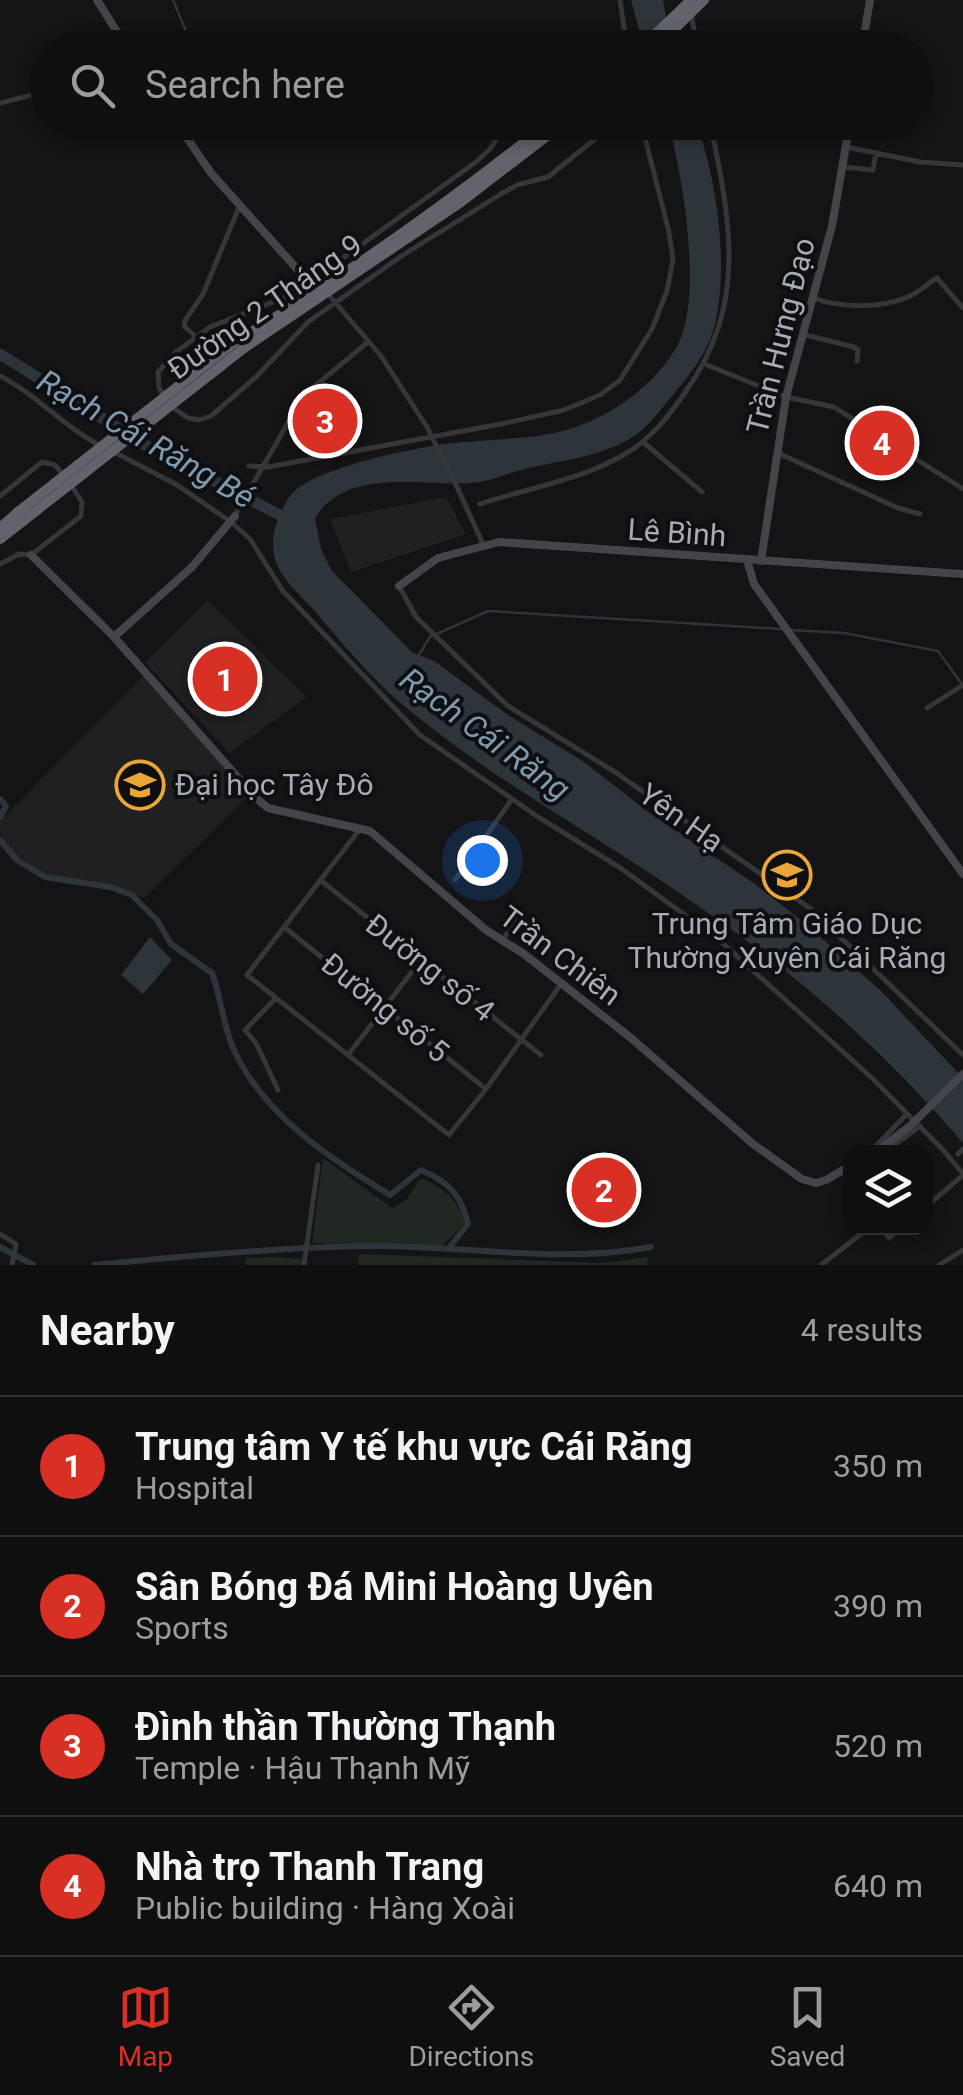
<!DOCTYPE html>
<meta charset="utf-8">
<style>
:root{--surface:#0f0f10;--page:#181819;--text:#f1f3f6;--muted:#9b9c9f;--line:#2f2f30;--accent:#d93025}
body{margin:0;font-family:Roboto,sans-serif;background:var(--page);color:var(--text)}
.controls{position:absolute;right:30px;bottom:30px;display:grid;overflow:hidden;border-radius:20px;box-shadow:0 5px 15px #0003}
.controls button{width:90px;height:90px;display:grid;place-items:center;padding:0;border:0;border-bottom:2px solid var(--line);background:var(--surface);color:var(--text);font:50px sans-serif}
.you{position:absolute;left:482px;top:860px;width:35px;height:35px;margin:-25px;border:8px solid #fff;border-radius:50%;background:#1a73e8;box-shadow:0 0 0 15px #1a73e833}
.badge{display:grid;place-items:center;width:65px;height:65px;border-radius:50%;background:var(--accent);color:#fff;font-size:32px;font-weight:700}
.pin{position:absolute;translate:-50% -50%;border:5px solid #fff;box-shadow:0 2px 10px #0006}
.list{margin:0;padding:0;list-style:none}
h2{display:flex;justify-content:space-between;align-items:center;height:130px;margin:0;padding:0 40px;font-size:42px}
h2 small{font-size:32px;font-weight:400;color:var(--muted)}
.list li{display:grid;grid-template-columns:65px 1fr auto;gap:30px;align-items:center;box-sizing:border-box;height:140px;padding:0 40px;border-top:2px solid var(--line)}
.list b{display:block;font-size:38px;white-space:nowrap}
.list p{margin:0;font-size:32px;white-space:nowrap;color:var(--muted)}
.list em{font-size:32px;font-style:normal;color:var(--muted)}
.icon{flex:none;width:55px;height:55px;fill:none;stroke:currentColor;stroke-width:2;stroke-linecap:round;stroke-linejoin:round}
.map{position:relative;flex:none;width:963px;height:1265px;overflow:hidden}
.search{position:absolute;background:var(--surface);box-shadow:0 5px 15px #0003;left:30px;right:30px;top:30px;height:110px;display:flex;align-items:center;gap:25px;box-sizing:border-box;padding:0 35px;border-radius:55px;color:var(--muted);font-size:38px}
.sheet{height:690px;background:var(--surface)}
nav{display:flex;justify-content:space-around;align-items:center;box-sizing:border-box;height:140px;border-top:2px solid var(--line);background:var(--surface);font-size:28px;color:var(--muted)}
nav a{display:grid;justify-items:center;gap:5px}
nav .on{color:var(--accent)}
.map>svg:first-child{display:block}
</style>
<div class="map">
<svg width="963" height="1265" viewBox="0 0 963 1265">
<rect width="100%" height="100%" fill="#141416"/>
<path fill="#202023" d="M446,497L466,534L351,572L330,519Z
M207,600L307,697L229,753L145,662Z
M146,673L251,793L145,898L101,885L64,880L35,869L16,855L1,838L0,821Z"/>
<path fill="#202821" d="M323,1158L392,1208L406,1200L421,1178C443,1187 458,1200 465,1223L442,1246L312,1243Z
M359,1254L604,1263L648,1257L647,1265H358Z
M276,1257L307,1260L306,1265H246V1258Z"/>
<path fill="#2d353b" d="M631,0H663L671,47H644Z
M668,123H696C717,178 729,265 715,324C708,354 687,378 668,401C657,414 645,430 631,438C599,457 564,460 529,468C510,472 490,482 471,483C422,486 346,467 315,518L321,549L332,571L413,653L434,661L508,715L584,762L647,811L755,884L807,925L881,991L963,1078V1143C886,1053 798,975 701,908C605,840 500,785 409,710C373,681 343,644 313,609C301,596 284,581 277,565C271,548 272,533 279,517C282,510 286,501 291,495C312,468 417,447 453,443C488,439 524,440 559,432C604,421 652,389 676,348C704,302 683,174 668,123Z
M150,937L172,960L143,994L121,975Z"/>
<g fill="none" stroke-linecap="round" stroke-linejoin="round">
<path stroke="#2d353b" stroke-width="2.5" d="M173,0L186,31L222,36L228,48
M789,630L844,633L938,651L961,683
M417,658L430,637L488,611L781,629"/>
<path stroke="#2d353b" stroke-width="6" d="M0,799L6,806L0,817
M0,840L17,860L45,877L110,887L132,895L157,920L171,944L212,973C221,998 223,1024 233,1048C263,1115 329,1158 390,1195L421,1170C449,1182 461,1195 468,1224L448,1249
M0,1247L33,1265
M95,1265C183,1256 273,1248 362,1246C459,1244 554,1265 651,1247"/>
<path stroke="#2d353b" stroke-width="11" d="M0,354L145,445L291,521"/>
<path stroke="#35363a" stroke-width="5" d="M620,0L627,48
M692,16L696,48
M0,103L48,91
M846,147L920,162L963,165
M843,167L873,170L876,153
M328,294L381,356L427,427
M813,298C841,308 882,309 910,296C919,292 928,283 937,278L963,308
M802,334L854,347L858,350L857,361
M195,336L185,327L184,322L203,294L240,205
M707,365L786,397L834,407L963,489
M0,376C36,394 64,427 99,445
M165,398L159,388L158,372L176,352L210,327L293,294L476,162L490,149L508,122
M172,407L188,418L199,420L211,416L256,377L308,322L403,255L501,194L517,185L548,177L601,134L603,122
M643,442L702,492
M114,452L177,485L231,522L250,539L283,591L420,735L538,817L619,867L718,939L872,1078L945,1152L963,1174
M778,453L898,508L920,514
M249,466L268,467L501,424L564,410L600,395L620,380L652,329L667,291L673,259L669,232L641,122
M458,489L483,544
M0,496L42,462L55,465L64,476
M480,504C528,488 582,480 625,454C650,440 668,417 684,394C748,306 731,223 710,122
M235,515L304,395L368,342
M0,564L19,554L31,555L81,516L82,502L71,485
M399,586L416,617L508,706L615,772L811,909L963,1055
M927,708L963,685
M360,829L247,975L449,1135L486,1089L561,984
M320,880L541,1055
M455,880L512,799
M284,927L486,1089
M503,941L510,927L524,917
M276,998L245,1030L256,1043L278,1090
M348,1055L421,960
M870,1152L907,1114
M885,1152L920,1126
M958,1154L963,1149
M926,1207L963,1175
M881,1228L889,1238L901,1228
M0,1234L16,1244L12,1265
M304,1265L318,1165
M821,1265L869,1228
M939,1265L963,1250"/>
<path stroke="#43454a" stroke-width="8" d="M97,0L127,48
M862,48L870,0
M176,122L211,173L316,290
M235,516L192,567L114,637L256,798L268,808L370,831L486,930L524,954L631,1038L753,1144L802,1179L816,1183L826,1180L850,1166
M31,555L114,637
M747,560L754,584L963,874
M761,561L786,397L832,226L850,122
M399,586L438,558L499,542L963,574"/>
<path stroke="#61646b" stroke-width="10" d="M236,341C345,277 451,201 550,122
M244,348L461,202L565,122
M0,528L18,512
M0,539L23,521"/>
<path stroke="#35363a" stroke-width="5" d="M427,427L458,489"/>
<path stroke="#43454a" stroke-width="8" d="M881,1148L910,1126L963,1074"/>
<path stroke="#61646b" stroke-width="10" d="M641,48L691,0
M655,48L704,0
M18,512L236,341
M23,521L244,348"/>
</g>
<defs>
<g id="university-ring" transform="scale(2.5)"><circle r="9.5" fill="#0f0f11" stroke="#eaa738" stroke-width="1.5"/><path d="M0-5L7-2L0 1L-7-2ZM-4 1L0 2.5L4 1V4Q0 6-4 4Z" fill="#eaa738"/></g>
</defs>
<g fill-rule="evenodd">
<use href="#university-ring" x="140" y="785"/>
<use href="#university-ring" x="787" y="875"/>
</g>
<g text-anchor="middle" stroke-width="8" stroke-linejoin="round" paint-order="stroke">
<g font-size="30" fill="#a6abb5" stroke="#0f0f11">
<text transform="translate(265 307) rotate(-35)" y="10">Đường 2 Tháng 9</text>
<text transform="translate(781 336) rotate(-76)" y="10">Trần Hưng Đạo</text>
<text transform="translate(677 533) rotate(4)" y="10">Lê Bình</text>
<text transform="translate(681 818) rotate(35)" y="10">Yên Hạ</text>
<text transform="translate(560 956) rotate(37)" y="10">Trần Chiên</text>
<text transform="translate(430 968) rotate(38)" y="10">Đường số 4</text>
<text transform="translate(385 1008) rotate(39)" y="10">Đường số 5</text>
</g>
<g font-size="30" fill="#a6abb5" stroke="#0f0f11" text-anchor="start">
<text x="175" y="795">Đại học Tây Đô</text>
<text x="787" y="934" text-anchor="middle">Trung Tâm Giáo Dục<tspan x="787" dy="34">Thường Xuyên Cái Răng</tspan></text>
</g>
<g font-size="32" font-style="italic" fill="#7e9aaf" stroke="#0f0f11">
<text transform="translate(146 439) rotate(30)" y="11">Rạch Cái Răng Bé</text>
<text transform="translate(485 734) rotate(36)" y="11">Rạch Cái Răng</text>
</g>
</g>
</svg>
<div class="controls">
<button><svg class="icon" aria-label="layers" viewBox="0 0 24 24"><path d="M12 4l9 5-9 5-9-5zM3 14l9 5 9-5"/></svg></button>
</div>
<div class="you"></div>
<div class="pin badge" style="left:225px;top:679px">1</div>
<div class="pin badge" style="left:604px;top:1190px">2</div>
<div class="pin badge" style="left:325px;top:421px">3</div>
<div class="pin badge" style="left:882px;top:443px">4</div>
<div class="search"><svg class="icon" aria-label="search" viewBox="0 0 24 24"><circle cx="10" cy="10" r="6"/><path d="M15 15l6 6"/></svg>Search here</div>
</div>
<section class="sheet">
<h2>Nearby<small>4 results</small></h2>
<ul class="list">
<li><span class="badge">1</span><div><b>Trung tâm Y tế khu vực Cái Răng</b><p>Hospital</p></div><em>350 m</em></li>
<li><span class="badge">2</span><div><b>Sân Bóng Đá Mini Hoàng Uyên</b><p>Sports</p></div><em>390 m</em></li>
<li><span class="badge">3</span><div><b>Đình thần Thường Thạnh</b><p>Temple · Hậu Thạnh Mỹ</p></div><em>520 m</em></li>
<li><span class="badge">4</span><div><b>Nhà trọ Thanh Trang</b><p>Public building · Hàng Xoài</p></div><em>640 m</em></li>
</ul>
</section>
<nav>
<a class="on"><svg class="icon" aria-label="map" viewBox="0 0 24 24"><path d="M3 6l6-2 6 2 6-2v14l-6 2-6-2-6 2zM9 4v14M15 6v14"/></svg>Map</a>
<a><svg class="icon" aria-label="directions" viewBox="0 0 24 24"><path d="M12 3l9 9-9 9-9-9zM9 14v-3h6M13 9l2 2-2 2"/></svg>Directions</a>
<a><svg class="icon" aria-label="saved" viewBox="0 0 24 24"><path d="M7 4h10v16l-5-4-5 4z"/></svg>Saved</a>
</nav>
